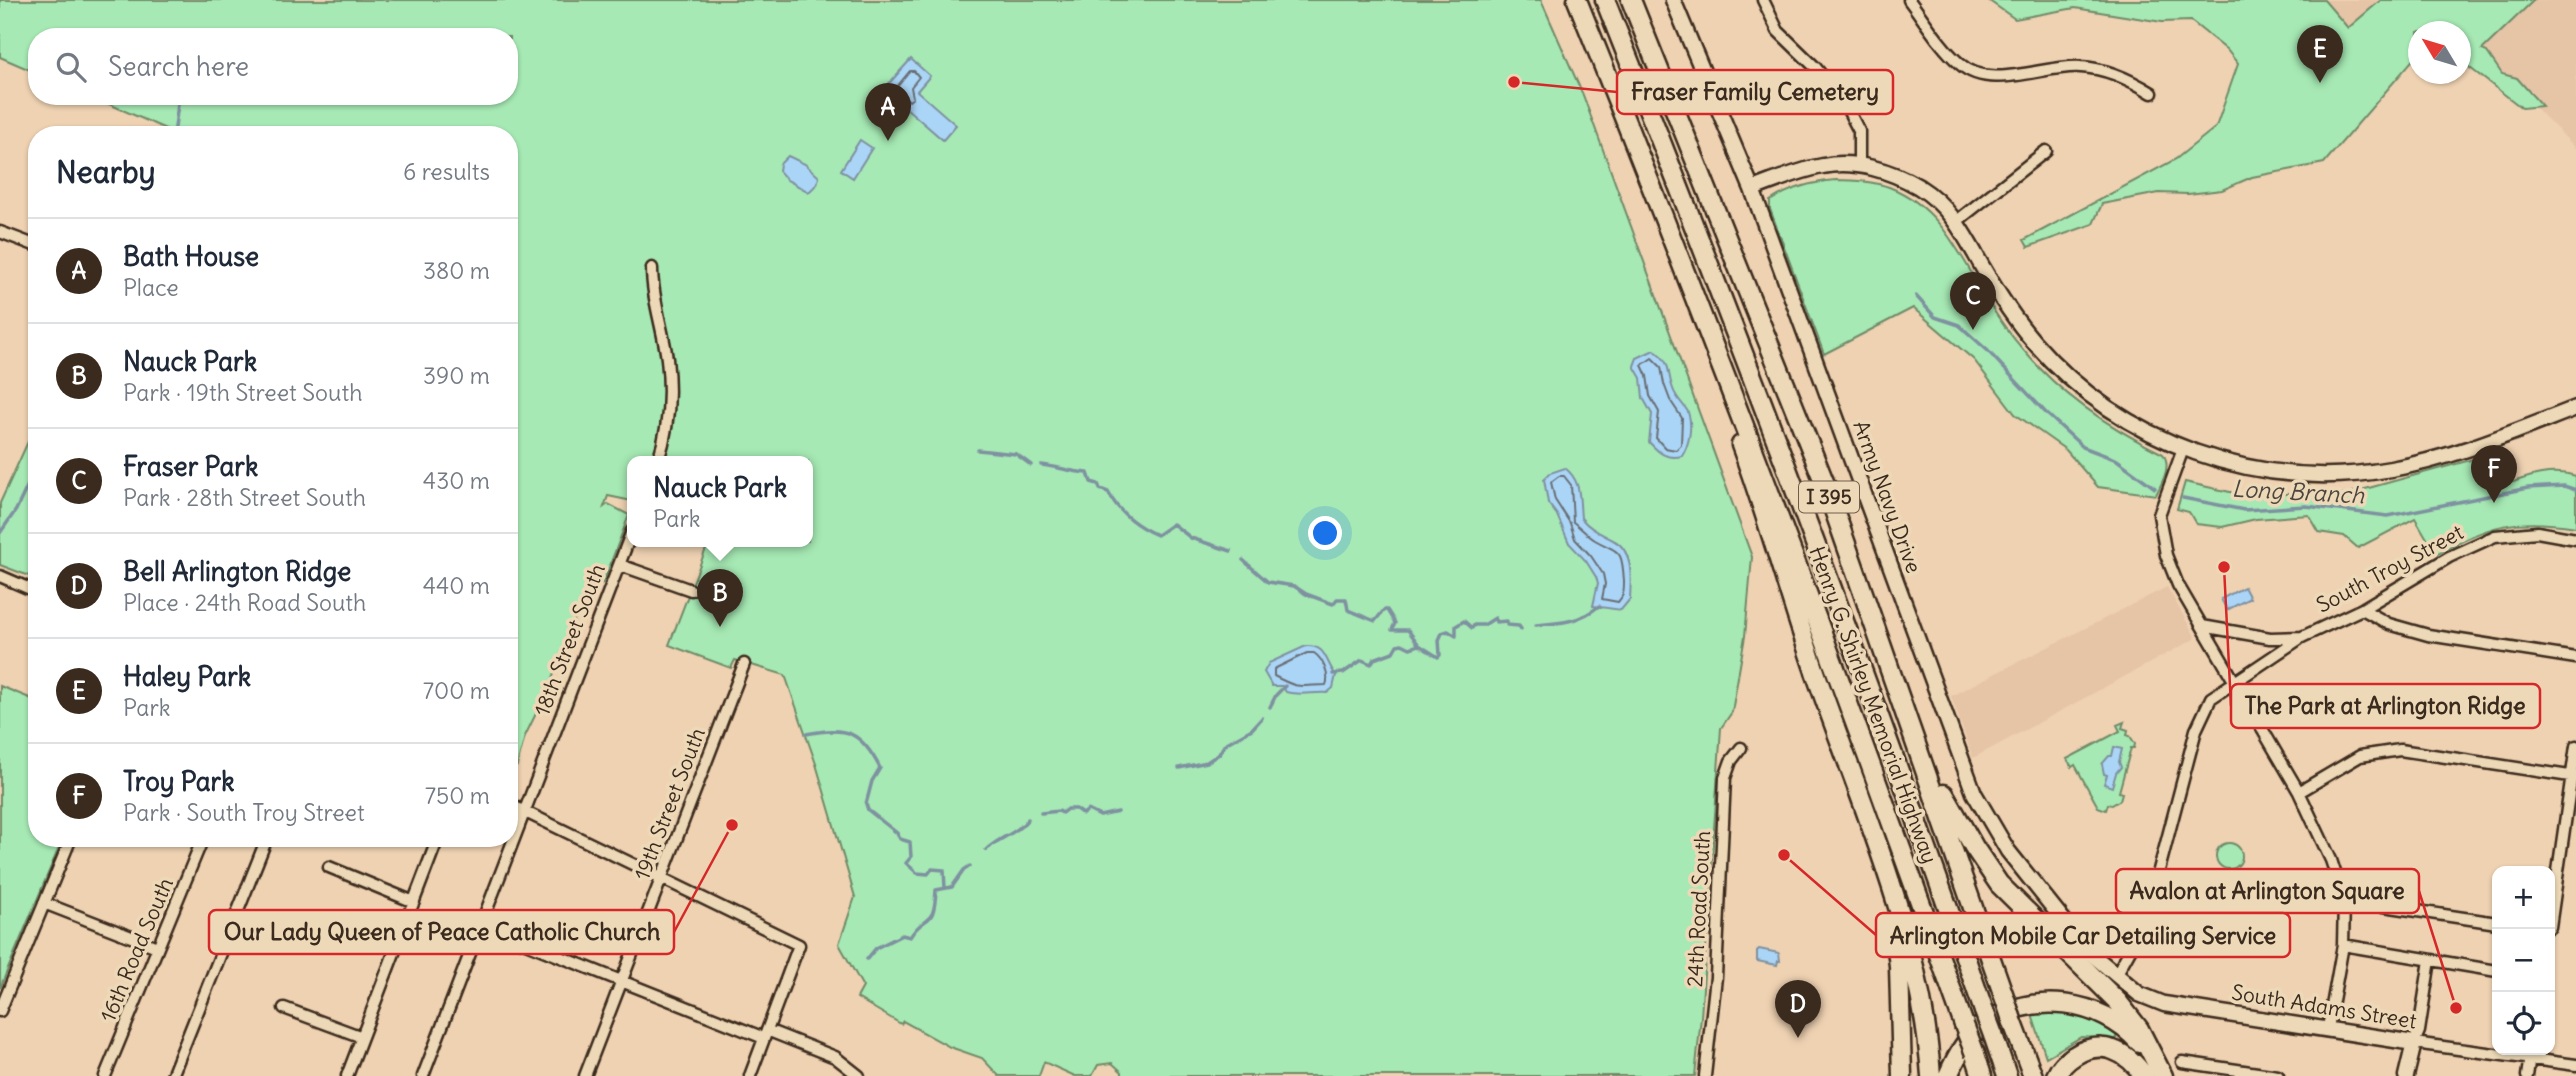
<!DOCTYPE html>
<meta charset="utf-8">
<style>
:root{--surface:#fff;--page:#f2f2f3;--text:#1f2937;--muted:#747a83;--line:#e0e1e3;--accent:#3b2a1e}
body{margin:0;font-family:Delius,sans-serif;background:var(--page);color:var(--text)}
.controls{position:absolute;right:21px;bottom:21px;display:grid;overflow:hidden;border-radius:14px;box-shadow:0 2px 5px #0004}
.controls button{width:63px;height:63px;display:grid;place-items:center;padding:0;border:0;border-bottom:2px solid var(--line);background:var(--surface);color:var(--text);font:35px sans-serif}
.compass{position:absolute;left:2408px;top:21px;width:63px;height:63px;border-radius:50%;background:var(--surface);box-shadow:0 2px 5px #0004;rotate:308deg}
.you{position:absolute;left:1326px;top:534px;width:24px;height:24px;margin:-18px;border:5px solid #fff;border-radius:50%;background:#1a73e8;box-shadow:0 0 0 10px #1a73e833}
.badge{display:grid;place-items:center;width:46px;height:46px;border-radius:50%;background:var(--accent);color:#fff;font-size:23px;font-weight:700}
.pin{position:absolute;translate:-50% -58px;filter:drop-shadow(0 2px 4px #0008)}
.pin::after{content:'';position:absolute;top:37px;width:24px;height:21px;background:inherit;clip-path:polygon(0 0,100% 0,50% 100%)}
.popup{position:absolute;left:627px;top:456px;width:186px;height:91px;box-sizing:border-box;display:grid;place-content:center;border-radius:14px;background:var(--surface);filter:drop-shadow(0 2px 5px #0005);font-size:23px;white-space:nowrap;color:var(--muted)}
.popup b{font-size:26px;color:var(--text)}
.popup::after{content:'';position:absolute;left:50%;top:100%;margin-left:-14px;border:14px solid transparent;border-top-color:var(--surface)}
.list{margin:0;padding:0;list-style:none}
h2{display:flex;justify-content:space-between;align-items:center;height:91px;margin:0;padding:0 28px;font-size:30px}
h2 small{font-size:23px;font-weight:400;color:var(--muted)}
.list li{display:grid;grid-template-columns:46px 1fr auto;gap:21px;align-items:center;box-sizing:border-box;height:105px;padding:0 28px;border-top:2px solid var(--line)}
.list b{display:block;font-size:26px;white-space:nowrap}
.list p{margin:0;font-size:23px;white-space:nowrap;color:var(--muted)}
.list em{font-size:23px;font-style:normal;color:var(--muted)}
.icon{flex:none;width:38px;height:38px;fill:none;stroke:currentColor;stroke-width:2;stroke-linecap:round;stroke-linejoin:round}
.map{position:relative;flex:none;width:2576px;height:1076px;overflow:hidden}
.search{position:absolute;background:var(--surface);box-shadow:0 2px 5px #0004;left:28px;top:28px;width:490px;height:77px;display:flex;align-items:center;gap:18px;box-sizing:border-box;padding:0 24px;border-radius:28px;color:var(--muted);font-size:26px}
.panel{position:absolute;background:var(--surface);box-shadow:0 2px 5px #0004;left:28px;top:126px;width:490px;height:721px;border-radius:28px}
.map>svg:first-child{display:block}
</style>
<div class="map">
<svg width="2576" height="1076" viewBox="0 0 2576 1076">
<rect width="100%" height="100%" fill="#efd2b2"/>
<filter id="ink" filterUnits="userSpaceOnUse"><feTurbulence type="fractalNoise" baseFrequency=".0143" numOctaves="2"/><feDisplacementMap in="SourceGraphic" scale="14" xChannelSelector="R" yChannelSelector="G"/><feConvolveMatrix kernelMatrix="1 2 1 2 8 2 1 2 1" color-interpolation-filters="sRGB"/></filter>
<g filter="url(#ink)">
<path fill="#e6c4a6" d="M2324,0H2381L2348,28Z
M2534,0H2576V148L2502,74L2487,52L2482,51Z
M2167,587L2196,638L1973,758L1951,696Z"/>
<path fill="#a6e9b4" stroke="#708a69" stroke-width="2" d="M0,0H1541L1583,95L1752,557L1745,636L1732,712L1721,728L1701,1017L1695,1076H1122V1072L1112,1063L1098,1065L1092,1076H1075L1044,1062L1039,1076H999L982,1058L950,1047L903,1021L901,1024L857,998L863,987L839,944L855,897L816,764L785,675L735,660L731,668L669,645L709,541H808V461H632V501L608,496L604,507L608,504L629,515L603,583L586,588L549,687L525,736L517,766L509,774V135H179L91,96H509V37H37V73L0,57Z
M1988,0H2324L2348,28L2381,0H2534L2482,50L2487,52L2502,74L2517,78L2542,106L2522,108L2461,61L2460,32H2418V54L2324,163L2252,177L2222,190L2188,194L2159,193L2102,204L2093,224L2028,247L2024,240L2176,159L2216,127L2238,64L2227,50L2191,21L2162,22L2075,8L2015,19Z
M1836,180C1854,180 1872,181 1889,187C1941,207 1961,257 1988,301C1999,320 2012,337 2026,353C2063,397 2112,429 2163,454C2172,466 2162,482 2156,495L2098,487L2066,450L2015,414L1974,360L1913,308L1824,354L1770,209V201C1790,188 1814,182 1836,180Z
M37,422V579L0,565V503Z
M2485,456L2496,488C2523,479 2547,467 2576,476V527C2515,518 2490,524 2436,554L2415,518L2358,548L2344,536L2319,532L2309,515L2256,519L2222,527L2196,524L2189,512L2177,509L2185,482L2239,494H2347Z
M0,686L37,701V838H63L0,988Z
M2124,722L2122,728L2128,730L2127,735L2130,736L2135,744L2134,748H2131L2119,792L2122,793L2120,800L2112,805L2108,804L2106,810L2098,807L2075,765L2072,767L2067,759L2120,731L2117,725Z
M2216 856a13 13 0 1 1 26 0a13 13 0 1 1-26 0Z
M2059,1010L2091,1018L2116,1035V1039L2081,1037L2046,1057L2031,1012Z"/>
<path fill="#abd5f6" stroke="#7e91a0" stroke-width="2" d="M911,59L930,76L917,91L956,125L943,140L884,89Z
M860,140L872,148L853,178L841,170Z
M788,156L805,164L819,177L817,184L809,192L787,180L779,171L780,164Z
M1654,350C1673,364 1666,371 1673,389C1677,400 1684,404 1688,412C1693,426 1689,445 1682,456C1667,460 1659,453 1649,442L1652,414L1643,398L1641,378L1634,366L1637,358Z
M1565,468C1582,481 1579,499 1581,518C1590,529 1600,533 1613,540C1634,550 1631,579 1630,599L1621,610L1593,606L1598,583L1596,577L1586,561L1569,543L1557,515L1548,503L1544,479L1550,473Z
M2244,587L2250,598L2227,610L2221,599Z
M1306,646C1327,645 1325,662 1336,675L1333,688L1327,693C1313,692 1300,696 1286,692L1282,686H1272L1264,672L1269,663Z
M2114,747L2122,749L2119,762L2121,767L2116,773L2112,787L2104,784L2107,775L2104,774L2102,764L2109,756H2112Z
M1759,949L1779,953L1780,961H1778L1777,965L1757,961V951Z"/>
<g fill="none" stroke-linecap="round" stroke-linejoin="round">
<path stroke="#686e74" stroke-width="2" d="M910,71H914L919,77L911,87L913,98L909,101L896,88Z
M1652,358L1661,367L1664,384L1670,400L1682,418L1681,445L1676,450L1665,448L1656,438L1659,412L1650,396L1647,376L1642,365Z
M1559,476H1564L1571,485L1573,522C1580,527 1587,535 1595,540C1620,554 1622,548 1624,581C1624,590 1624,596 1618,602L1602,599L1605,584L1603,574L1591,556L1575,539L1570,523L1555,500L1551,482Z
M1307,653H1314C1323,659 1330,675 1326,685C1297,686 1299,689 1274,676V669Z"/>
<path stroke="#7e91a0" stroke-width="3.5" d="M174,135L179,96
M1916,296L1935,317L1959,325L1987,350L2046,413L2083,447L2117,460L2155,488
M978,450L1016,454L1031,465
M1041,465C1059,467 1071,472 1088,473L1091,482L1098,484L1100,489L1108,492C1119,513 1136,526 1157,535L1173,524L1191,538L1231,551
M2183,498L2244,510L2306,506L2388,516L2528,488L2564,486L2576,490
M0,533L16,510L37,466
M1243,560L1268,582L1294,586L1306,594L1333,604L1337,599H1346L1348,610L1375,621L1384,610H1387L1395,623L1392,630H1408L1419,645
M1536,625C1561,623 1580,622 1599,606
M1333,674L1343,673L1362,660L1371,664L1374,659L1393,652L1397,645L1402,644L1410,648L1419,645L1438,657L1440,655L1439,640L1442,633L1448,631L1456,636V626L1464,621L1472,628L1474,625H1484L1495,618L1496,622L1507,621V625L1519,626L1521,629
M1270,707L1276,695L1285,686
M806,734C846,726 861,731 880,768L872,781L866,804L868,810L897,833L900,839L910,842L911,857L906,863L917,873L928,874L932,869L944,870L945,888
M1179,768L1207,762L1219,754L1225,744L1252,729L1262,718
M1041,813L1059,811L1062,813L1067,809H1076L1083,814L1088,810L1100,816L1118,812
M986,850C999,837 1017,834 1028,819
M867,959L876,948L902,935L910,937C926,912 934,930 936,890L952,887L964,870L970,866"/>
<g stroke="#3b2a1e" stroke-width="15">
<path id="street" d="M1763,0L1778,31L1815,67L1845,104L1859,131V165
M1909,0C1925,21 1940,47 1960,64C1991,92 2045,64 2081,67C2105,68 2131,80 2152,93
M1957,221L2046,151
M0,232L37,246
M652,268C652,299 663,328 667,359C671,393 669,428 658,461
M2183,449L2159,515L2166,555L2178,585L2299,792L2331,860L2344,900L2343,945L2328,1028
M620,565L691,590
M0,576L37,592
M2362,609L2389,624L2428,635L2576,658
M2202,626L2270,638L2302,637
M2299,792L2360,756L2400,750L2576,777
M509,804L799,945L750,1076
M329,867L414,902
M2344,900L2497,923
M44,903L157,947
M481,925L764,1038
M2550,927L2576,746
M2343,945L2497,971
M2430,960L2419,1031L2414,1043L2576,1065
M2116,975L2145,923L2196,730L2211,698L2302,637L2362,609L2449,557L2495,536L2537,532L2576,539
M284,1008L362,1037
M0,1011L71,838
M767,1030L835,1057L859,1076
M2182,1062L2278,1076
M105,1076L203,838
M172,1076L267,838
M347,1076L438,838
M423,1076L632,531
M585,1076L744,664
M1705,1076L1716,977L1725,778L1731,761L1741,748
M2527,1076L2531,1050"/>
</g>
<g stroke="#3b2a1e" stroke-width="19">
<path id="secondary" d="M1673,0L1752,189L1974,793L2008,851L2088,951L2139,994L2164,1004L2414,1043L2406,1076
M1752,189C1775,181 1799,170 1823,166C1854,159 1892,171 1919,187C1951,207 1965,236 1983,268C1998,294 2015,320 2034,342C2121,443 2259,493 2391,469C2454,458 2516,431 2576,408"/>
</g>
<g stroke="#3b2a1e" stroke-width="23">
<path id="highway" d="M1577,0C1714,339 1842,680 1964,1025
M1605,0C1738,334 1866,671 1984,1011
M1631,0L1825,484L2006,1002
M1741,445C1770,523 1791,604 1819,683C1864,811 1922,940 1931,1076
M1944,794L1974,847L1999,884L2118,1002L2139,1029L2163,1076
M1895,932L1899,966L1902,1076
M2013,1023L2033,1076
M1993,1035L2007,1076
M1975,1054L1982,1076
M1948,1076C1956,1057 1968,1035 1985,1023C2032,991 2101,999 2139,1042
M2056,1076C2060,1067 2066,1061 2074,1056C2101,1038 2127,1051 2144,1076"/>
</g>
<use href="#street" stroke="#edd9b7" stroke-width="10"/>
<use href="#secondary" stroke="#edd9b7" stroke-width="14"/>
<use href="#highway" stroke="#edd9b7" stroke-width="18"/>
<g stroke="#3b2a1e" stroke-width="23" stroke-linecap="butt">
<path id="highway-bridge" d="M2006,1002L2013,1023
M1984,1011L1993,1035
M1964,1025L1975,1054"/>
</g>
<use href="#highway-bridge" stroke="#edd9b7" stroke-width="18"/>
</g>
</g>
<g text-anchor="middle" stroke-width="7" stroke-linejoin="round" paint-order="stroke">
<rect fill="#edd9b7" stroke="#705e4c" stroke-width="2" x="1799" y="481.5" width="60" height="31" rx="5"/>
<g font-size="19" font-weight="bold" fill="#3b2a1e">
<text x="1829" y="504">I 395</text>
</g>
<g font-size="21" fill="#3b2a1e" stroke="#edd9b7">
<text transform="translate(1887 497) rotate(70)" y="7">Army Navy Drive</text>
<text transform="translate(2390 569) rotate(-28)" y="7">South Troy Street</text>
<text transform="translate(570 640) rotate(-69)" y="7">18th Street South</text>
<text transform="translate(1873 705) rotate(70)" y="7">Henry G. Shirley Memorial Highway</text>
<text transform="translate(670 804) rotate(-69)" y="7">19th Street South</text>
<text transform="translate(1699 909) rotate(-87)" y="7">24th Road South</text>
<text transform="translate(137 950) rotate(-67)" y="7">16th Road South</text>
<text transform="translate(2324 1007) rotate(9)" y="7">South Adams Street</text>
</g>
<g font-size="23" font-style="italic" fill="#4c443e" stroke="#edd9b7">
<text transform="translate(2298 492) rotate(3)" y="8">Long Branch</text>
</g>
</g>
<path fill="none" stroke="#d62828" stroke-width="2.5" d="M1514 82L1617 92M2224 567L2231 706M2456 1008L2419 891M732 825L674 932M1784 855L1876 935"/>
<g fill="#d62828" stroke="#edd9b7" stroke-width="2.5">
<circle cx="1514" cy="82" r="7"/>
<circle cx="2224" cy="567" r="7"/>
<circle cx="2456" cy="1008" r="7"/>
<circle cx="732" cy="825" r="7"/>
<circle cx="1784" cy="855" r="7"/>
</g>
<g fill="#edd9b7" stroke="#d62828" stroke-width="2.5">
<rect x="1617" y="70" width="276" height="44" rx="7"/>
<rect x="2231" y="684" width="309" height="44" rx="7"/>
<rect x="2116" y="869" width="303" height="44" rx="7"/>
<rect x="209" y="910" width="465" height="44" rx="7"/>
<rect x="1876" y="913" width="414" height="44" rx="7"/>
</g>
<g font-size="23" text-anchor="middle" font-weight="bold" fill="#3b2a1e">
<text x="1755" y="100">Fraser Family Cemetery</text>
<text x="2385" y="714">The Park at Arlington Ridge</text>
<text x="2267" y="899">Avalon at Arlington Square</text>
<text x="442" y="940">Our Lady Queen of Peace Catholic Church</text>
<text x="2083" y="944">Arlington Mobile Car Detailing Service</text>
</g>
</svg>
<div class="controls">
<button>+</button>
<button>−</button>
<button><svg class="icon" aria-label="locate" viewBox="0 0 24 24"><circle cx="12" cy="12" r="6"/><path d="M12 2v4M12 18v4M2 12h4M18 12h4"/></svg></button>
</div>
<svg class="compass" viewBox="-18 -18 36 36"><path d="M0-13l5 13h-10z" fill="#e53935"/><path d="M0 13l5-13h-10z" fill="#747a83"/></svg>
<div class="you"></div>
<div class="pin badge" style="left:888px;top:141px">A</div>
<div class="pin badge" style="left:720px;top:627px">B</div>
<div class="popup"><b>Nauck Park</b>Park</div>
<div class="pin badge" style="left:1973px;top:330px">C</div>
<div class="pin badge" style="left:1798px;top:1038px">D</div>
<div class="pin badge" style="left:2320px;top:83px">E</div>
<div class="pin badge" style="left:2494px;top:503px">F</div>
<div class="search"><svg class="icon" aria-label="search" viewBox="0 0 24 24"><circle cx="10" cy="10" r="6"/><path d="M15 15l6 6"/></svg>Search here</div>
<section class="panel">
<h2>Nearby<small>6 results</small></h2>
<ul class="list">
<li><span class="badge">A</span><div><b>Bath House</b><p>Place</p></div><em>380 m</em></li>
<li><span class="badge">B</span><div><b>Nauck Park</b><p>Park · 19th Street South</p></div><em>390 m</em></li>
<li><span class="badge">C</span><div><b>Fraser Park</b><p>Park · 28th Street South</p></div><em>430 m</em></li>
<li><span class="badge">D</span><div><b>Bell Arlington Ridge</b><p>Place · 24th Road South</p></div><em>440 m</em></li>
<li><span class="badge">E</span><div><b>Haley Park</b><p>Park</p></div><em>700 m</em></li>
<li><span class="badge">F</span><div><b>Troy Park</b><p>Park · South Troy Street</p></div><em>750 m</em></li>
</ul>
</section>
</div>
